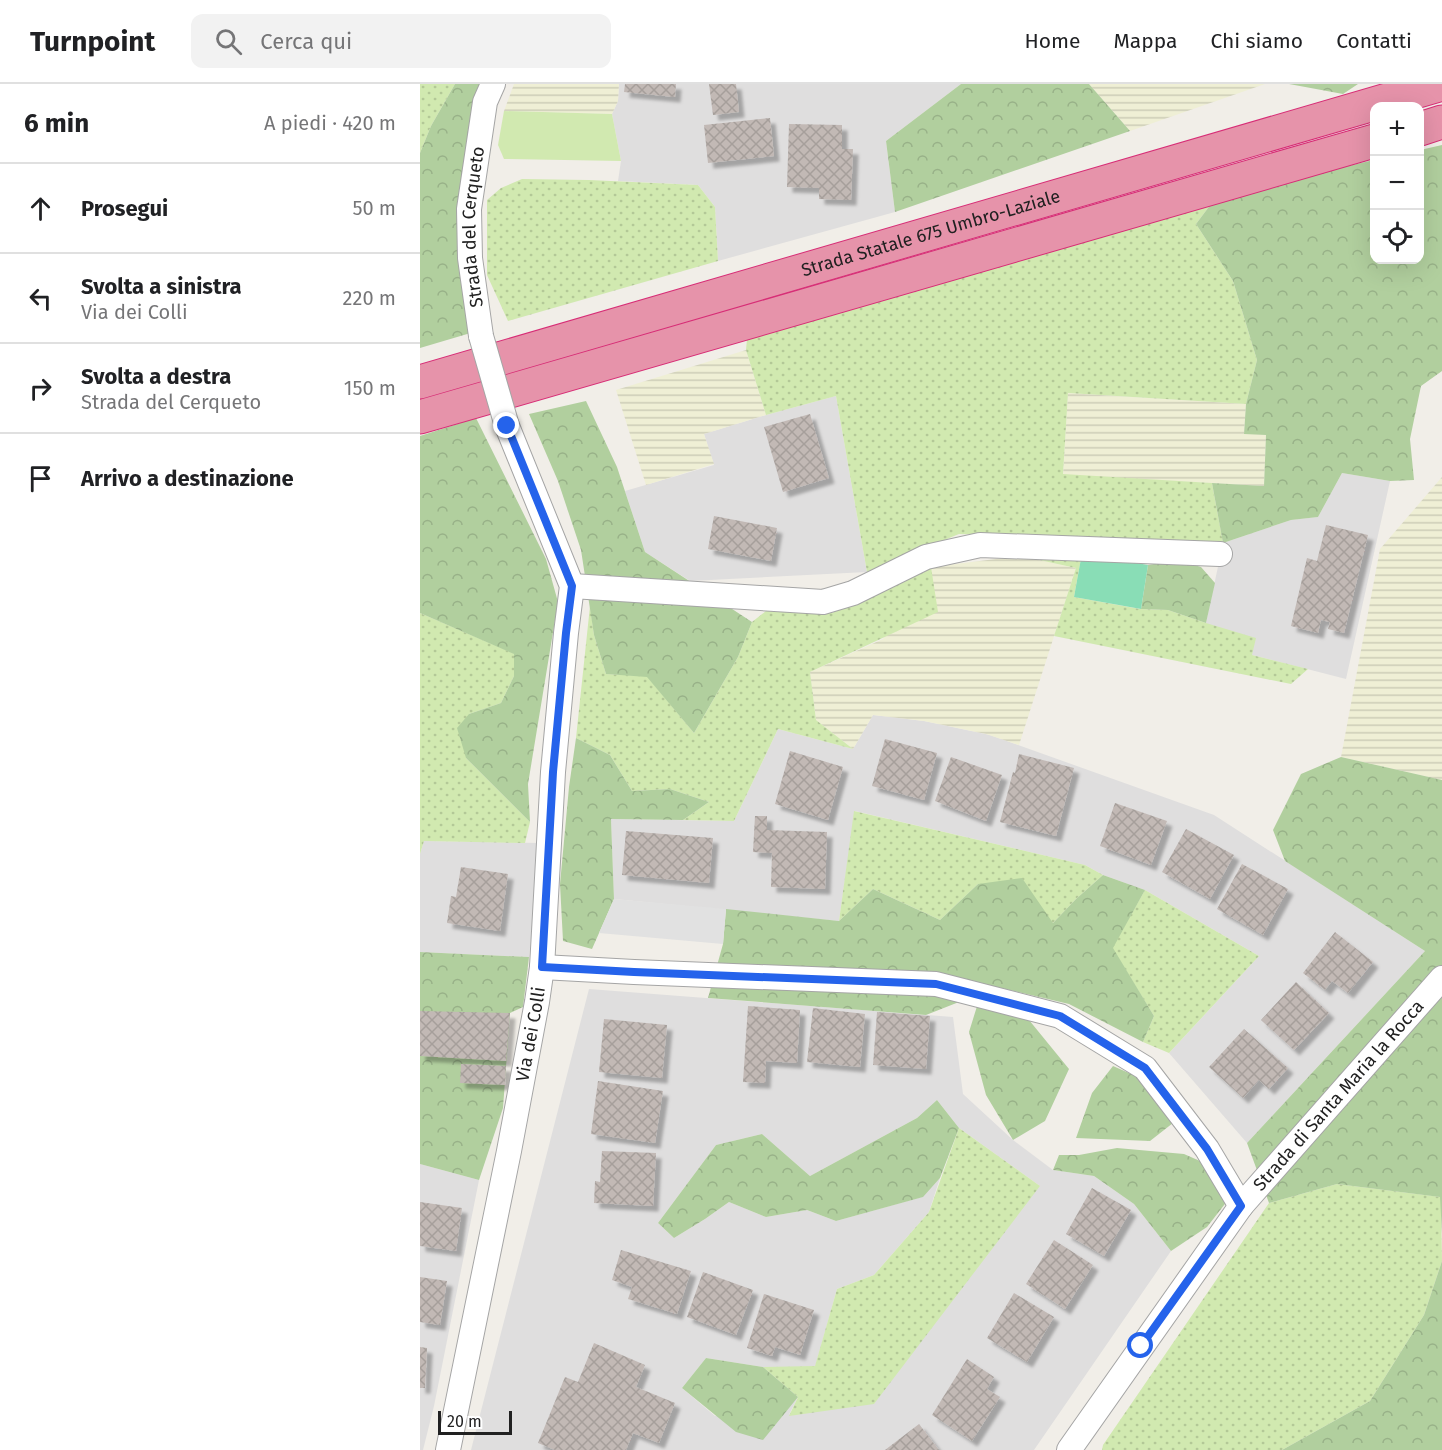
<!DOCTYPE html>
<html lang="it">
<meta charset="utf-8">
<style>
:root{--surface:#fff;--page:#f2f2f2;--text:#202124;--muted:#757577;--line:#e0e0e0}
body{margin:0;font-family:"Fira Sans",sans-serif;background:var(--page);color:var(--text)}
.controls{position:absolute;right:18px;top:18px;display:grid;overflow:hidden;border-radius:12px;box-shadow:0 6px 24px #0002}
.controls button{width:54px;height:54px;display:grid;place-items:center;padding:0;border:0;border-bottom:2px solid var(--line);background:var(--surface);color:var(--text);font:30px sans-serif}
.scale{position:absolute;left:18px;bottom:15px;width:74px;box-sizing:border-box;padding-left:6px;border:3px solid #212121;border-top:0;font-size:16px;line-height:21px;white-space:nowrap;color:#212121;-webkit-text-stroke:4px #fff;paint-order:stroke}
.stop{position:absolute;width:18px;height:18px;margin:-14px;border:4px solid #2563eb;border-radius:50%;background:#fff}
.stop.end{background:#2563eb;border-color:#fff;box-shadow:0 2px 6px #0008}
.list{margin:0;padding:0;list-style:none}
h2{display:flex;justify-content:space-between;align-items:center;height:78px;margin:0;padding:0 24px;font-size:26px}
h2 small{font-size:20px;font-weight:400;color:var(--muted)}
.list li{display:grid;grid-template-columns:39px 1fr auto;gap:18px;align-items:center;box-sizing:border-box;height:90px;padding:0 24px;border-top:2px solid var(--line)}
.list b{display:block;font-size:22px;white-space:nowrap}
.list p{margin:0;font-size:20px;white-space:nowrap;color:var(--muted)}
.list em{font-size:20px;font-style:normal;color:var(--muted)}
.icon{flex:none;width:33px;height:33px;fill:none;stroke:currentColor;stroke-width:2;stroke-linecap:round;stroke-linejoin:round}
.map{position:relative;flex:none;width:1022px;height:1366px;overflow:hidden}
header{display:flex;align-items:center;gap:36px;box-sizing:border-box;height:84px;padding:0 30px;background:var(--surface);border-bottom:2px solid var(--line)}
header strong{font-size:28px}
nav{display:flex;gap:33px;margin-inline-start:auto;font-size:21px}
.search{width:420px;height:54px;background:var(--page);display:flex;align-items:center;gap:15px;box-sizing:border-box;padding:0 21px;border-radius:12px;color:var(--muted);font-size:22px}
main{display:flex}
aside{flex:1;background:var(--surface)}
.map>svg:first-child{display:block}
</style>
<header>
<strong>Turnpoint</strong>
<div class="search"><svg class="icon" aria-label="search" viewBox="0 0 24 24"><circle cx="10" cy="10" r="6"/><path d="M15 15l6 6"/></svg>Cerca qui</div>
<nav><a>Home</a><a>Mappa</a><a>Chi siamo</a><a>Contatti</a></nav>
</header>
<main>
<aside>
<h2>6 min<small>A piedi · 420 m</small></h2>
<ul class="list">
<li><svg class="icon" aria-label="ahead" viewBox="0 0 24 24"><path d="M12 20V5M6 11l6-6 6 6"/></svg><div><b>Prosegui</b></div><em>50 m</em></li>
<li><svg class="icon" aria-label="left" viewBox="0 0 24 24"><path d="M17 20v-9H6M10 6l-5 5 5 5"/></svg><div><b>Svolta a sinistra</b><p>Via dei Colli</p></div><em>220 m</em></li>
<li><svg class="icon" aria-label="right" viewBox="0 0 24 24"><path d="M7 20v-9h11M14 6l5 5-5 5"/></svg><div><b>Svolta a destra</b><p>Strada del Cerqueto</p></div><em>150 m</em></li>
<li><svg class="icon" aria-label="arrive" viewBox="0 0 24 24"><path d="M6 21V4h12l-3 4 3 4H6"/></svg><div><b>Arrivo a destinazione</b></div></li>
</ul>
</aside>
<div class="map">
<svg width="1022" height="1366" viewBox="0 0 1022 1366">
<defs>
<pattern id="farmland-rules" width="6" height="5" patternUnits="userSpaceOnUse" patternTransform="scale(1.5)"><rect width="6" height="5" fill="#efefd5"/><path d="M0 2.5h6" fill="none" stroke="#cdcdb7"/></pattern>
<pattern id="grass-dots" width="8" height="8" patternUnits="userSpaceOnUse" patternTransform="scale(1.5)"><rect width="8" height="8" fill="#d1e9b0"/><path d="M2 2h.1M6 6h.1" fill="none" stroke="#b3c897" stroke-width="1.8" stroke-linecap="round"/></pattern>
<pattern id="forest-crowns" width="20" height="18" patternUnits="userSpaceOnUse" patternTransform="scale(1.5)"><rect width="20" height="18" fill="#b1cf9e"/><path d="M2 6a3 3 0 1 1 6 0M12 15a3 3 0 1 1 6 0" fill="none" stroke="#98b188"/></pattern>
<pattern id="building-cross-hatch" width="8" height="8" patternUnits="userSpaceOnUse" patternTransform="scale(1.5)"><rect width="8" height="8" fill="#c2b9b5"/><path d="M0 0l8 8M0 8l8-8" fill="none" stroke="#a69f9b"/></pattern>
<filter id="shadow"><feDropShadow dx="5.5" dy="5.5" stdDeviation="1.5" flood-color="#0004"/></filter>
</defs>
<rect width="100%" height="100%" fill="#f1eee8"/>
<path fill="#dfdede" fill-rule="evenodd" d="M199,0H541L466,57L475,128L298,177L295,123L278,101L198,97L201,77L192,30L198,17Z
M416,312L447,488L270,497L225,468L205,407L294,381L284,350L346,331Z
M922,389L970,397L926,595L832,571L786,539L803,459L871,436L898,433Z
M453,631L504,637L570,651L794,731L1005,867L827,1059L749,969L839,872L725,806L683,791L665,781L435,727L419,837L194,815L191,735L314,737L358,645L433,665Z
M4,757L121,759L109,873L0,868V770Z
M169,905L533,933L543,1010L593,1056L633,1086L674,1092L714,1120L751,1167L614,1366H51ZM517,1016L539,1044L620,1102L369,1331L378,1313L295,1332L262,1304L286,1274L343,1283H395L417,1205L454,1191L509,1128L520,1094L502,1113L416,1137L387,1126L346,1133L309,1118L285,1135L254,1154L238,1139L296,1061L342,1050L390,1092L497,1034Z
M0,1080L59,1096L14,1322L3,1366H0Z"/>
<path fill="url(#farmland-rules)" d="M94,0H199L198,17L192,30L84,27Z
M669,0H845L710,47Z
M326,266L346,331L284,350L294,380L226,401L196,306Z
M648,309L826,320L824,349L846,351L844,402L643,391Z
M1022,393V696L921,673L960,465Z
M601,472L656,484L599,661L566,650L504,637L453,631L433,665L396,636L390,588L463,555L511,483Z"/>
<path fill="url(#grass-dots)" d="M0,0H35L11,42L0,69Z
M102,95L169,96L278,101L295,123L298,177L88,237L67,191V116L81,104Z
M797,112L776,140L813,197L837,276L826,320L648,309L643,390L792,399L803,459L539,450L447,488L416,312L346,331L326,266L327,255Z
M662,469L654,513L720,525L748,526L786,539L836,554L832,571L888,585L871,600L634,552L656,484L601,472Z
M511,483L518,528L390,588L396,636L433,665L358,645L314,737L263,736L289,718L250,705L212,707L190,671L156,654L170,522L174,551L186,590L227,592L274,649L318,573L332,538L346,527L412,529Z
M0,529L95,570L94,592L81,619L49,630L46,674L110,738L105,759L4,757L0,770Z
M434,727L665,781L683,791L656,815L633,839L558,800L520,836L453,805L419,837Z
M725,806L839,872L749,969L723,958L734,932L692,864Z
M539,1044L620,1102L454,1320L369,1332L378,1313L343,1283L395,1282L417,1205L454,1191L509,1128Z
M917,1100L1021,1113L1022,1177L1004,1231L950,1317L862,1366H682L683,1361L849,1119Z"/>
<path fill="url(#forest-crowns)" d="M35,0H64L54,248L0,264V69L11,42Z
M541,0H669L710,47L475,128L466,57Z
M869,0H938L923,10Z
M1022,61V287L1001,302L990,355L994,396L970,397L922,389L898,433L871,436L803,459L792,399L844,402L846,351L824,350L826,320L837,276L813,197L776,140L797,112L954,76V176H1000V66Z
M166,317L197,383L225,468L332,538L318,573L274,649L227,593L186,590L174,551L161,466L138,397L109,330Z
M56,334L126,475L138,518L108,700L110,738L46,674L37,644L49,630L81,619L94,592V570L0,529V352Z
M758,476L781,483L795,499L786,539L748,526L721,525L728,481Z
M156,654L190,671L212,707L250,705L289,718L263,736L191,735L194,815L172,865L143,857L140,800L149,703Z
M921,673L1022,696V1150L1020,1113L917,1100L849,1119L827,1059L1005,867L865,777L853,746L881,690Z
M683,791L725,806L693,864L734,932L723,958L649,920L577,903L506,931L288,914L303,860L306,825L419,837L453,805L520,836L558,800L602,794L633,839L656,815Z
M0,868L109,873L103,923L90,929L83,1024L59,1096L0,1080Z
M558,919L609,936L649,985L625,1037L593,1056L566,1011L549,948Z
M693,982L718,993L753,1039L730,1057L656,1054L672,1009Z
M517,1016L539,1044L520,1094L503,1113L416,1137L387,1126L346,1133L309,1118L285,1135L254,1154L238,1139L296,1061L342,1050L390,1092L497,1034Z
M697,1064L764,1070L814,1092L808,1116L787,1143L751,1167L714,1120L674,1092L633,1086L639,1071H659Z
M1022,1177V1366H862L950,1317L1004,1231Z
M286,1274L343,1283L378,1313L343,1356L316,1348L262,1304Z"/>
<path fill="#d1e9b0" d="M84,27L192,30L201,77L84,75L78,61Z"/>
<path fill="#89ddb6" d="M662,469L728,481L721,525L654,513Z"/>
<path fill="#e1e1e1" d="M194,815L306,825L303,860L179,849Z"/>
<path fill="url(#building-cross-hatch)" filter="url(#shadow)" d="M205,0H256L255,13L204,8Z
M289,0H316L319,28L293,31Z
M350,34L354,72L288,79L284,41Z
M369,40L422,41V65H433L431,116L399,115V104L367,103Z
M390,330L409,394L363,408L344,343Z
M294,432L357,444L351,477L288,465Z
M906,441L948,451L924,549L908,545L910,538L901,536L898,549L871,542L887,474L897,477Z
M465,655L517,669L504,716L452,702Z
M370,667L423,683L408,736L355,720Z
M599,670L654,684L636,752L580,738L593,688L595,689Z
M531,673L582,691L566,737L515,717Z
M695,719L747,737L731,781L680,762Z
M335,732H347V746L407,748L405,805L351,803L352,769L333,768Z
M766,745L814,771L790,815L742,788Z
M206,747L293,754L289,799L202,791Z
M822,780L868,805L843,851L797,825Z
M41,783L88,790L80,847L27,839L31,812L36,813Z
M915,848L953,878L928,909L912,897L905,906L883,889Z
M876,898L909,929L874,966L841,936Z
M328,922L380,926L377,979L346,977L345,999L323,998Z
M393,924L445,930L440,983L387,978Z
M0,927L90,929L86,977L0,972Z
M457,928L510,932L506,985L453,981Z
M184,935L247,941L242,994L179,988Z
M824,945L868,984L849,1005L839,996L823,1014L789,983Z
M41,980L86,982L85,1001L40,999Z
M178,997L243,1007L235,1059L171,1050Z
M182,1067L236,1069L233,1122L174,1119L175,1097L180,1098Z
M672,1104L711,1126L684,1172L646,1150Z
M0,1118L42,1124L36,1167L0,1162Z
M634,1156L673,1181L645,1225L606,1200Z
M201,1166L271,1187L257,1230L208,1215L212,1203L192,1196Z
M283,1188L333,1206L316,1251L267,1233Z
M0,1193L27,1197L20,1241L0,1238Z
M594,1209L634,1233L607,1278L567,1254Z
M344,1210L394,1226L380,1271L355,1263L352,1272L327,1264Z
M174,1259L225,1281L216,1303L255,1319L239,1359L213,1349L206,1366H135L118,1359L145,1293L158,1298Z
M0,1263L7,1264L5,1304H0Z
M547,1275L574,1293L567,1305L580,1313L552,1357L512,1331Z
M499,1340L519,1366H465Z"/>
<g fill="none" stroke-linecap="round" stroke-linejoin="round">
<g stroke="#a5a5a5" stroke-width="26">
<g id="minor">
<path id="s1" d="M61,252L50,174L49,125L65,18L73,0"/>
<path d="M152,502L403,518L433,509L506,473L560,461L800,470"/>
<path d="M122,883L214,888L516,900L640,932L725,984L787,1065L821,1122"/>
<path id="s2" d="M28,1366L89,1067L117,918L122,883L133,688L146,549L152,502L87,342"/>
<path id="s3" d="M649,1366L821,1122L1022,894"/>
</g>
</g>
<g stroke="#d72d76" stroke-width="35">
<g id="highway">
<path d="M1000,45L1022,38"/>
<path id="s4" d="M0,298L1022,0"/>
<path d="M0,333L954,57"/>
</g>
</g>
<use href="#minor" stroke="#fff" stroke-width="24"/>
<use href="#highway" stroke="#e693aa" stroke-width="33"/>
<g stroke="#a5a5a5" stroke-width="26" stroke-linecap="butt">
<path id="minor-bridge" d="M61,252L87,342"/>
</g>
<use href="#minor-bridge" stroke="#fff" stroke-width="24"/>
</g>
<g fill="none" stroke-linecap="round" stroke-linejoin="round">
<path stroke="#2563eb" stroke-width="8" d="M87,342L152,502L146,549L133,688L122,883L214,888L516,900L640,932L725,984L787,1065L821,1122L721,1262"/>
</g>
<g text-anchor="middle" stroke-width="5" stroke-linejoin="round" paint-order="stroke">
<g font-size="18" fill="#212121" stroke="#fff">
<text dy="6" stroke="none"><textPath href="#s1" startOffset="110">Strada del Cerqueto</textPath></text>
<text dy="6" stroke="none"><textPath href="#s4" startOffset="532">Strada Statale 675 Umbro-Laziale</textPath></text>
<text dy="6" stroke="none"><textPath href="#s2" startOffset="424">Via dei Colli</textPath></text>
<text dy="6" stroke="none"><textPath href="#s3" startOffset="446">Strada di Santa Maria la Rocca</textPath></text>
</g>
</g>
</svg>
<div class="controls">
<button>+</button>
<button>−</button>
<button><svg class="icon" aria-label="locate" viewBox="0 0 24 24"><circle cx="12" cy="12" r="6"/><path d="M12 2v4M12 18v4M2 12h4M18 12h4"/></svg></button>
</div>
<div class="scale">20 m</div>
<div class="stop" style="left:721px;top:1262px"></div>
<div class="stop end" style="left:87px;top:342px"></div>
</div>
</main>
